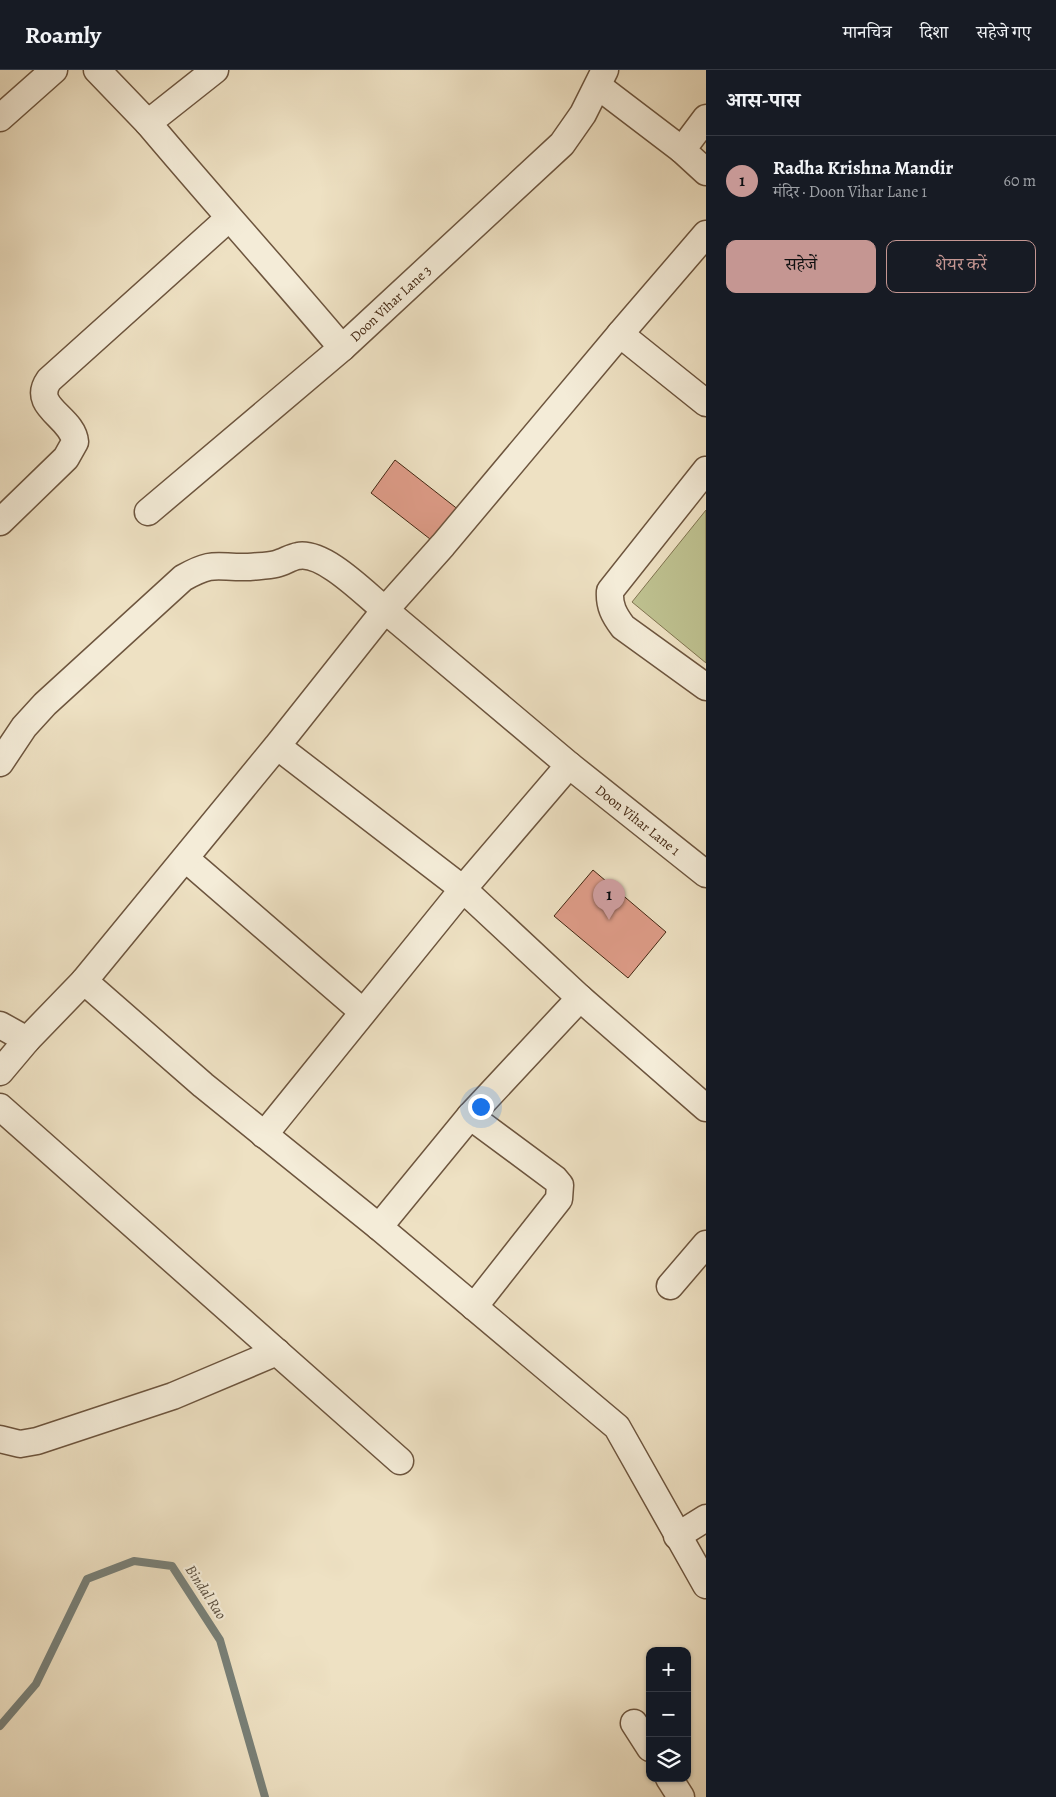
<!DOCTYPE html>
<html lang="hi">
<meta charset="utf-8">
<style>
:root{--surface:#171b24;--page:#242831;--text:#f1f3f6;--muted:#9ea1a6;--line:#363941;--accent:#c59692}
body{margin:0;font-family:Alegreya,"Noto Serif Devanagari",serif;background:var(--page);color:var(--text)}
.controls{position:absolute;right:15px;bottom:15px;display:grid;overflow:hidden;border-radius:10px;box-shadow:0 1px 4px #0004}
.controls button{width:45px;height:45px;display:grid;place-items:center;padding:0;border:0;border-bottom:1px solid var(--line);background:var(--surface);color:var(--text);font:25px sans-serif}
.you{position:absolute;left:480px;top:1036px;width:18px;height:18px;margin:-12px;border:4px solid #fff;border-radius:50%;background:#1a73e8;box-shadow:0 0 0 8px #1a73e833}
.badge{display:grid;place-items:center;width:32px;height:32px;border-radius:50%;background:var(--accent);color:#111;font-size:16px;font-weight:700}
.pin{position:absolute;translate:-50% -41px;filter:drop-shadow(0 1px 2px #0008)}
.pin::after{content:'';position:absolute;top:26px;width:18px;height:15px;background:inherit;clip-path:polygon(0 0,100% 0,50% 100%)}
.list{margin:0;padding:0;list-style:none}
h2{display:flex;justify-content:space-between;align-items:center;height:65px;margin:0;padding:0 20px;font-size:21px}
h2 small{font-size:16px;font-weight:400;color:var(--muted)}
.list li{display:grid;grid-template-columns:32px 1fr auto;gap:15px;align-items:center;box-sizing:border-box;height:90px;padding:0 20px;border-top:1px solid var(--line)}
.list b{display:block;font-size:19px;white-space:nowrap}
.list p{margin:0;font-size:16px;white-space:nowrap;color:var(--muted)}
.list em{font-size:16px;font-style:normal;color:var(--muted)}
.actions{display:flex;gap:10px;padding:15px 20px}
.actions a{flex:1;padding:11px 0;border:1px solid var(--accent);border-radius:10px;text-align:center;font-size:18px;color:var(--accent)}
.actions .main{background:var(--accent);color:#111}
.icon{flex:none;width:28px;height:28px;fill:none;stroke:currentColor;stroke-width:2;stroke-linecap:round;stroke-linejoin:round}
.map{position:relative;flex:none;width:706px;height:1727px;overflow:hidden}
header{display:flex;align-items:center;gap:30px;box-sizing:border-box;height:70px;padding:0 25px;background:var(--surface);border-bottom:1px solid var(--line)}
header strong{font-size:24px}
nav{display:flex;gap:28px;margin-inline-start:auto;font-size:18px}
main{display:flex}
aside{flex:1;background:var(--surface)}
.map>svg:first-child{display:block}
</style>
<header>
<strong>Roamly</strong>
<nav><a>मानचित्र</a><a>दिशा</a><a>सहेजे गए</a></nav>
</header>
<main>
<div class="map">
<svg width="706" height="1727" viewBox="0 0 706 1727">
<rect width="100%" height="100%" fill="#eee1c3"/>
<filter id="stains"><feTurbulence type="fractalNoise" baseFrequency=".004" numOctaves="4"/><feColorMatrix values="0 0 0 0 .2 0 0 0 0 .09 0 0 0 0 .02 0 0 0 .5 -.17"/></filter>
<radialGradient id="worn" r=".72"><stop offset=".6" stop-color="#630" stop-opacity="0"/><stop offset="1" stop-color="#630" stop-opacity=".3"/></radialGradient>
<path fill="#bec190" stroke="#807450" d="M706,440V593L632,532Z"/>
<g fill="none" stroke-linecap="round" stroke-linejoin="round">
<path stroke="#788078" stroke-width="8" d="M0,1656L36,1614L87,1509L134,1491L172,1496L220,1570L265,1727"/>
</g>
<path fill="#de9c88" stroke="#422611" d="M395,390L464,444L439,476L371,423Z
M593,800L666,862L628,908L554,846Z"/>
<g fill="none" stroke-linecap="round" stroke-linejoin="round">
<g stroke="#6d553e" stroke-width="29">
<g id="minor">
<path d="M97,0L148,53"/>
<path d="M215,0L148,53C212,129 278,202 342,278"/>
<path d="M598,16L682,80"/>
<path d="M0,48L54,0"/>
<path d="M706,48L682,80L706,102"/>
<path d="M620,264L706,164"/>
<path d="M706,400L610,521C609,536 614,545 623,557L706,617"/>
<path id="s1" d="M148,442L342,278L562,74L583,44L605,0"/>
<path d="M0,452L66,388L75,372C73,347 30,337 49,310L228,149"/>
<path d="M0,693L24,657L45,634L183,508C215,490 216,498 249,497C258,496 268,496 276,494C284,492 291,487 298,486C324,481 365,524 385,540L443,475L620,264L706,333"/>
<path id="s2" d="M569,695L706,804"/>
<path d="M186,789L363,942"/>
<path d="M84,911L277,676L463,819L569,695L385,540L277,676"/>
<path d="M0,955L27,970"/>
<path d="M0,1002L27,970L84,911L203,1015L379,1157L617,1357L706,1515"/>
<path d="M0,1037L400,1391"/>
<path d="M470,1046L580,928L706,1038"/>
<path d="M264,1065L463,819L580,928"/>
<path d="M379,1157L470,1046L555,1109L560,1115L559,1129L474,1237"/>
<path d="M670,1216L706,1174"/>
<path d="M0,1369L20,1374L37,1371L173,1326L277,1282"/>
<path d="M677,1466L706,1448"/>
<path d="M634,1653L650,1678"/>
<path d="M669,1708L681,1727"/>
</g>
</g>
<use href="#minor" stroke="#f4ecd8" stroke-width="26"/>
</g>
<g text-anchor="middle" stroke-width="4.5" stroke-linejoin="round" paint-order="stroke">
<g font-size="14" fill="#422611" stroke="#f4ecd8">
<text dy="5" stroke="none"><textPath href="#s1" startOffset="320">Doon Vihar Lane 3</textPath></text>
<text dy="5" stroke="none"><textPath href="#s2" startOffset="88">Doon Vihar Lane 1</textPath></text>
</g>
<g font-size="15" font-style="italic" fill="#584c3c" stroke="#f4ecd8">
<text transform="translate(206 1522) rotate(57)" y="5">Bindal Rao</text>
</g>
</g>
<rect width="100%" height="100%" filter="url(#stains)"/>
<rect width="100%" height="100%" fill="url(#worn)"/>
</svg>
<div class="controls">
<button>+</button>
<button>−</button>
<button><svg class="icon" aria-label="layers" viewBox="0 0 24 24"><path d="M12 4l9 5-9 5-9-5zM3 14l9 5 9-5"/></svg></button>
</div>
<div class="you"></div>
<div class="pin badge" style="left:609px;top:850px">1</div>
</div>
<aside>
<h2>आस-पास<small></small></h2>
<ul class="list">
<li><span class="badge">1</span><div><b>Radha Krishna Mandir</b><p>मंदिर · Doon Vihar Lane 1</p></div><em>60 m</em></li>
</ul>
<div class="actions"><a class="main">सहेजें</a><a>शेयर करें</a></div>
</aside>
</main>
